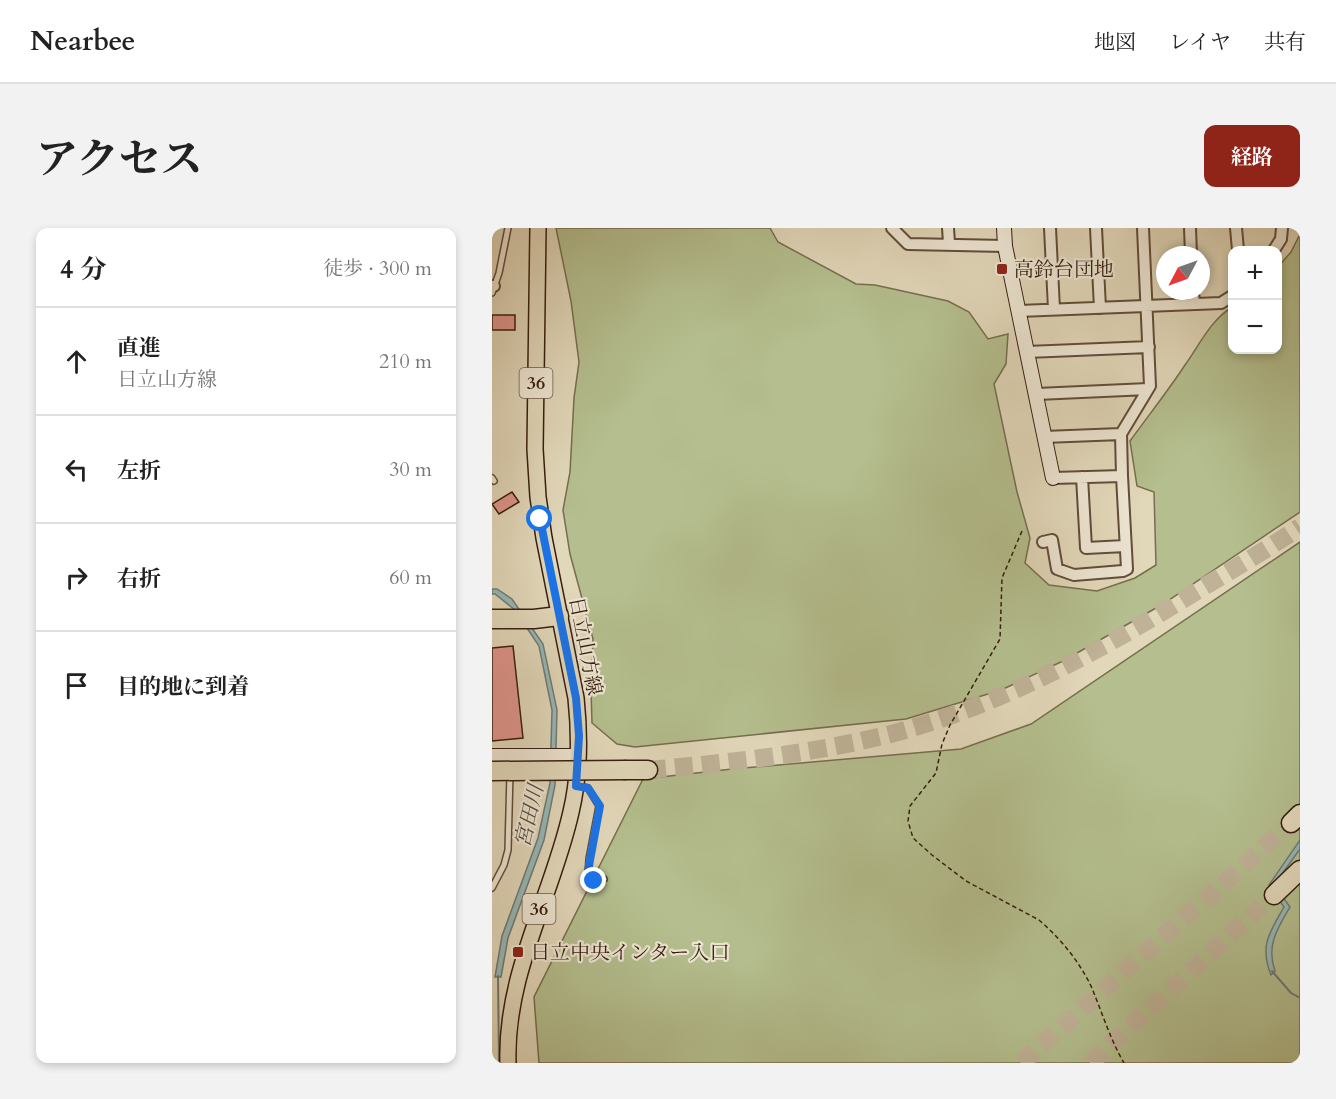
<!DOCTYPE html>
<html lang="ja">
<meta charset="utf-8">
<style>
:root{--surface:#fff;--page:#f2f2f2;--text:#222;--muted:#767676;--line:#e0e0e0;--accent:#8f2418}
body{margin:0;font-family:Cardo,"Noto Serif JP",serif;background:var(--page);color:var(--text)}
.controls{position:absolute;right:18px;top:18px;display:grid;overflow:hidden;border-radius:12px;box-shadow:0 3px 9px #0003}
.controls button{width:54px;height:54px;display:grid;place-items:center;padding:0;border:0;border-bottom:2px solid var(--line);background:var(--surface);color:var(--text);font:30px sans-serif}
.compass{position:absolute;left:664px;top:18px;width:54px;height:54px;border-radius:50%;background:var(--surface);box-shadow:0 3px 9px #0003;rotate:229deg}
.stop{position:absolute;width:18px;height:18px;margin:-14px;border:4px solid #1a73e8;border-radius:50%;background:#fff}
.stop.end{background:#1a73e8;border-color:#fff;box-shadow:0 2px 6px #0008}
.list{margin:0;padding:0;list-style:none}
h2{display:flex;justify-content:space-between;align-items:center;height:78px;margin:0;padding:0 24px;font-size:26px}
h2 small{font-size:20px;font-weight:400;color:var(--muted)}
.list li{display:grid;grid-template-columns:39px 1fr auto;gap:18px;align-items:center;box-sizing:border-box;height:108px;padding:0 24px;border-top:2px solid var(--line)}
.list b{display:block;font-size:22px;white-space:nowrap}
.list p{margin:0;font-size:20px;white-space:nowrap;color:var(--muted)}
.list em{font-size:20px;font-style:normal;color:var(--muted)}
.icon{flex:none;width:33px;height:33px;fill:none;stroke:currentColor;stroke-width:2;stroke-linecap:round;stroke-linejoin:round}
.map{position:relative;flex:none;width:808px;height:835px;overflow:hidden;border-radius:12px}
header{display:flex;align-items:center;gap:36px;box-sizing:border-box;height:84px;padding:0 30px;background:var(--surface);border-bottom:2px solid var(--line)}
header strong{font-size:28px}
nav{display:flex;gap:33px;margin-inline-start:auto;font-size:21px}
.intro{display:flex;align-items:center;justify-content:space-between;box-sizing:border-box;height:144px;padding:0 36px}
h1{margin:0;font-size:42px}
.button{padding:15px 27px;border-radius:12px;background:var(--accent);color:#fff;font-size:21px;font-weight:700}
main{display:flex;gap:36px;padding:0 36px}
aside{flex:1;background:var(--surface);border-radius:12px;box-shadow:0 3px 9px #0003}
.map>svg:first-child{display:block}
</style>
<header>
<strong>Nearbee</strong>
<nav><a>地図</a><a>レイヤ</a><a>共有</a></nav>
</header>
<div class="intro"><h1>アクセス</h1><a class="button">経路</a></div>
<main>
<aside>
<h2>4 分<small>徒歩 · 300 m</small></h2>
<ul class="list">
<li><svg class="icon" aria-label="ahead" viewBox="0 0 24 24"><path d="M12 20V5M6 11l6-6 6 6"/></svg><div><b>直進</b><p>日立山方線</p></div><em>210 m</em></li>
<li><svg class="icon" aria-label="left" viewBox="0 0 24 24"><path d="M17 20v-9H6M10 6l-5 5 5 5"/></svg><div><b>左折</b></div><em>30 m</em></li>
<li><svg class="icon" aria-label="right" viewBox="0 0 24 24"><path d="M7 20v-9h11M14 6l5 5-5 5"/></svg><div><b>右折</b></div><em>60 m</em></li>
<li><svg class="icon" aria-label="arrive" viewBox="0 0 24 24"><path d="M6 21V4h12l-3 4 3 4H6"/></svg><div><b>目的地に到着</b></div></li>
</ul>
</aside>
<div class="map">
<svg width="808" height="835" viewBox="0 0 808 835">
<rect width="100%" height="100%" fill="#e1d7b9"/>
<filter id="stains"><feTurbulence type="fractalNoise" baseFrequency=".00333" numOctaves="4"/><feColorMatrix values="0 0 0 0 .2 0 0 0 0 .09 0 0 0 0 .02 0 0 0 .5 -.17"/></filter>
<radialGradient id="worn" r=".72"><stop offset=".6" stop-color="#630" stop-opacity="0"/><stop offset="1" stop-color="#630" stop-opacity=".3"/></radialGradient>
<path fill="#b4be8e" stroke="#766e4e" stroke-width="1.5" d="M64,0H278L286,14L364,56L383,57L456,73L477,84L496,111L516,106L514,136L502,156L525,264L538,310L533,335L557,357L605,363L643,350L664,337L662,264L645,258L638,213C656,188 676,163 693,137C708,116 718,93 740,79V122H786V39L799,24L808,6V284L671,376L571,433L509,462L414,491L143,519L125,516L100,495L99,461L101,411L78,326L71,282L78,244L82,170L87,134L79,73Z
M808,314V835H47L42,769L151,551L240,541L469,521L539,496Z"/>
<path fill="#96b8b7" stroke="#707a74" stroke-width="1.5" d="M0,361H5L20,371L51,416L65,482L63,557L52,612L16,710L9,749H3L10,708L46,610L58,555L60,482L47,418L23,382L3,366H0Z
M808,612V621L782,657L798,679C785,701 774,718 783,743L779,747C767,717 778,704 792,679L777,657Z"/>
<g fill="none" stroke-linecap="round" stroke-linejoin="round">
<path stroke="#707a74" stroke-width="2" d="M780,743L799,765L808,770
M6,748L7,835"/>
</g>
<path fill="#df948b" stroke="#371d0f" stroke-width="1.5" d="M0,87H23V102H0Z
M20,264L27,274L7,286L0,276Z
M21,418L31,510L0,513V420Z"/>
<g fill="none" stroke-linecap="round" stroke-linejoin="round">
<path stroke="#bfb297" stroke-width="18" stroke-dasharray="18 9" stroke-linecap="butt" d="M156,542C236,535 317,526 395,507C507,478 606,424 703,364C738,343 774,322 808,299
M529,835L799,595
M598,835L782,667"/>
<g stroke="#624c3a" stroke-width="8">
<path id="lane" d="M0,65L7,45L16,0
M0,250L2,253
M86,558L96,560L107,578L97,631L96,649L105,654L112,651
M0,660L12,637L16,622L18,545"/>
</g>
<g stroke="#624c3a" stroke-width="14">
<path id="street" d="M400,0L416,16L513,18
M456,0L457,15
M558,0L562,81
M604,0L608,80
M698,0L699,27
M744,0L746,22
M782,22L789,11L790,0
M0,58H2
M701,63L702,76
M527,83L729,75L740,68
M535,124L657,119
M545,166L656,161
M552,209L629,206
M590,249L594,320L633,318
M561,250L630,248L629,206L658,158L651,0
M551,314L560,312L565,341L582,347L631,343L635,341L630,248"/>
</g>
<g stroke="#371d0f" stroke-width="16">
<path id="secondary" d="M512,0L513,18L561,250
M0,528H86"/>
</g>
<g stroke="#371d0f" stroke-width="18">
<path id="primary" d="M16,835C13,745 60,669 79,584C88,546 88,508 84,470L52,310L46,269L43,221L46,0"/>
</g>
<g stroke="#371d0f" stroke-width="21">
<path id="highway" d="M0,391H42L67,388
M134,542H156
M799,595L808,586
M782,667L808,642"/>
</g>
<path stroke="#371d0f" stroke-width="1.5" stroke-dasharray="4.5 3" stroke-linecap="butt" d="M530,303L510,350L508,411L458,497L450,516L444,545L418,578L416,593L421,610L440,627L474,653L547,692C568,710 587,733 599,758C610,784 618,811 632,835"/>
<use href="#lane" stroke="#ece5d2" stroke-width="5"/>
<use href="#street" stroke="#ece5d2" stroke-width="10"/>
<use href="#secondary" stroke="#ece5d2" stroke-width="14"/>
<use href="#primary" stroke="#e1d7b9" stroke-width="15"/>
<use href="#highway" stroke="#e1d7b9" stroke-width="18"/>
<g stroke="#371d0f" stroke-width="21" stroke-linecap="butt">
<path id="highway-bridge" d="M0,543L134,542"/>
</g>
<use href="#highway-bridge" stroke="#e1d7b9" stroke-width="18"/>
</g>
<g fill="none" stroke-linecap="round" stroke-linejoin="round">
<path stroke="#1a73e8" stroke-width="8" d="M48,291L84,470L87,508L84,558L96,560L108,578L96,643V649L102,653"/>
</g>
<g fill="#8f2418" stroke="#ece5d2" stroke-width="2">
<rect x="504" y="35" width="12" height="12" rx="3"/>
<rect x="20" y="718" width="12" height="12" rx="3"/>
</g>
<g text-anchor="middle" stroke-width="4.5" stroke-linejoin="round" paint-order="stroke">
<g fill="#ece5d2" stroke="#6d594a" stroke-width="1.5">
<rect x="27.5" y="140" width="33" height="30" rx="4.5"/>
<rect x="30.5" y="666" width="33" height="30" rx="4.5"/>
</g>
<g font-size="18" font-weight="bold" fill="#371d0f">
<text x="44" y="161">36</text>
<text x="47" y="687">36</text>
</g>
<g font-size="20" fill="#371d0f" stroke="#ece5d2" text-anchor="start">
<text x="522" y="48">高鈴台団地</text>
<text x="38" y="731">日立中央インター入口</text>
</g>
<g font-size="20" fill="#371d0f" stroke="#ece5d2">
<text transform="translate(94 418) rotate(79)" y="7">日立山方線</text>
</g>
<g font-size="21" font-style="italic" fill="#544c41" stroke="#ece5d2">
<text transform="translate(37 588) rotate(-77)" y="7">宮田川</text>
</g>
</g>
<rect width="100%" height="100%" filter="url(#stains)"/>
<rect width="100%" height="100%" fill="url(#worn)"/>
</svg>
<div class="controls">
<button>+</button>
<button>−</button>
</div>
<svg class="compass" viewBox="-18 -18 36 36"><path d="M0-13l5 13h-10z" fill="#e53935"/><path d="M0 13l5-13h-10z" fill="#767676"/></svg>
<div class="stop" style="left:48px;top:291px"></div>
<div class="stop end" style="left:102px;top:653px"></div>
</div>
</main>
